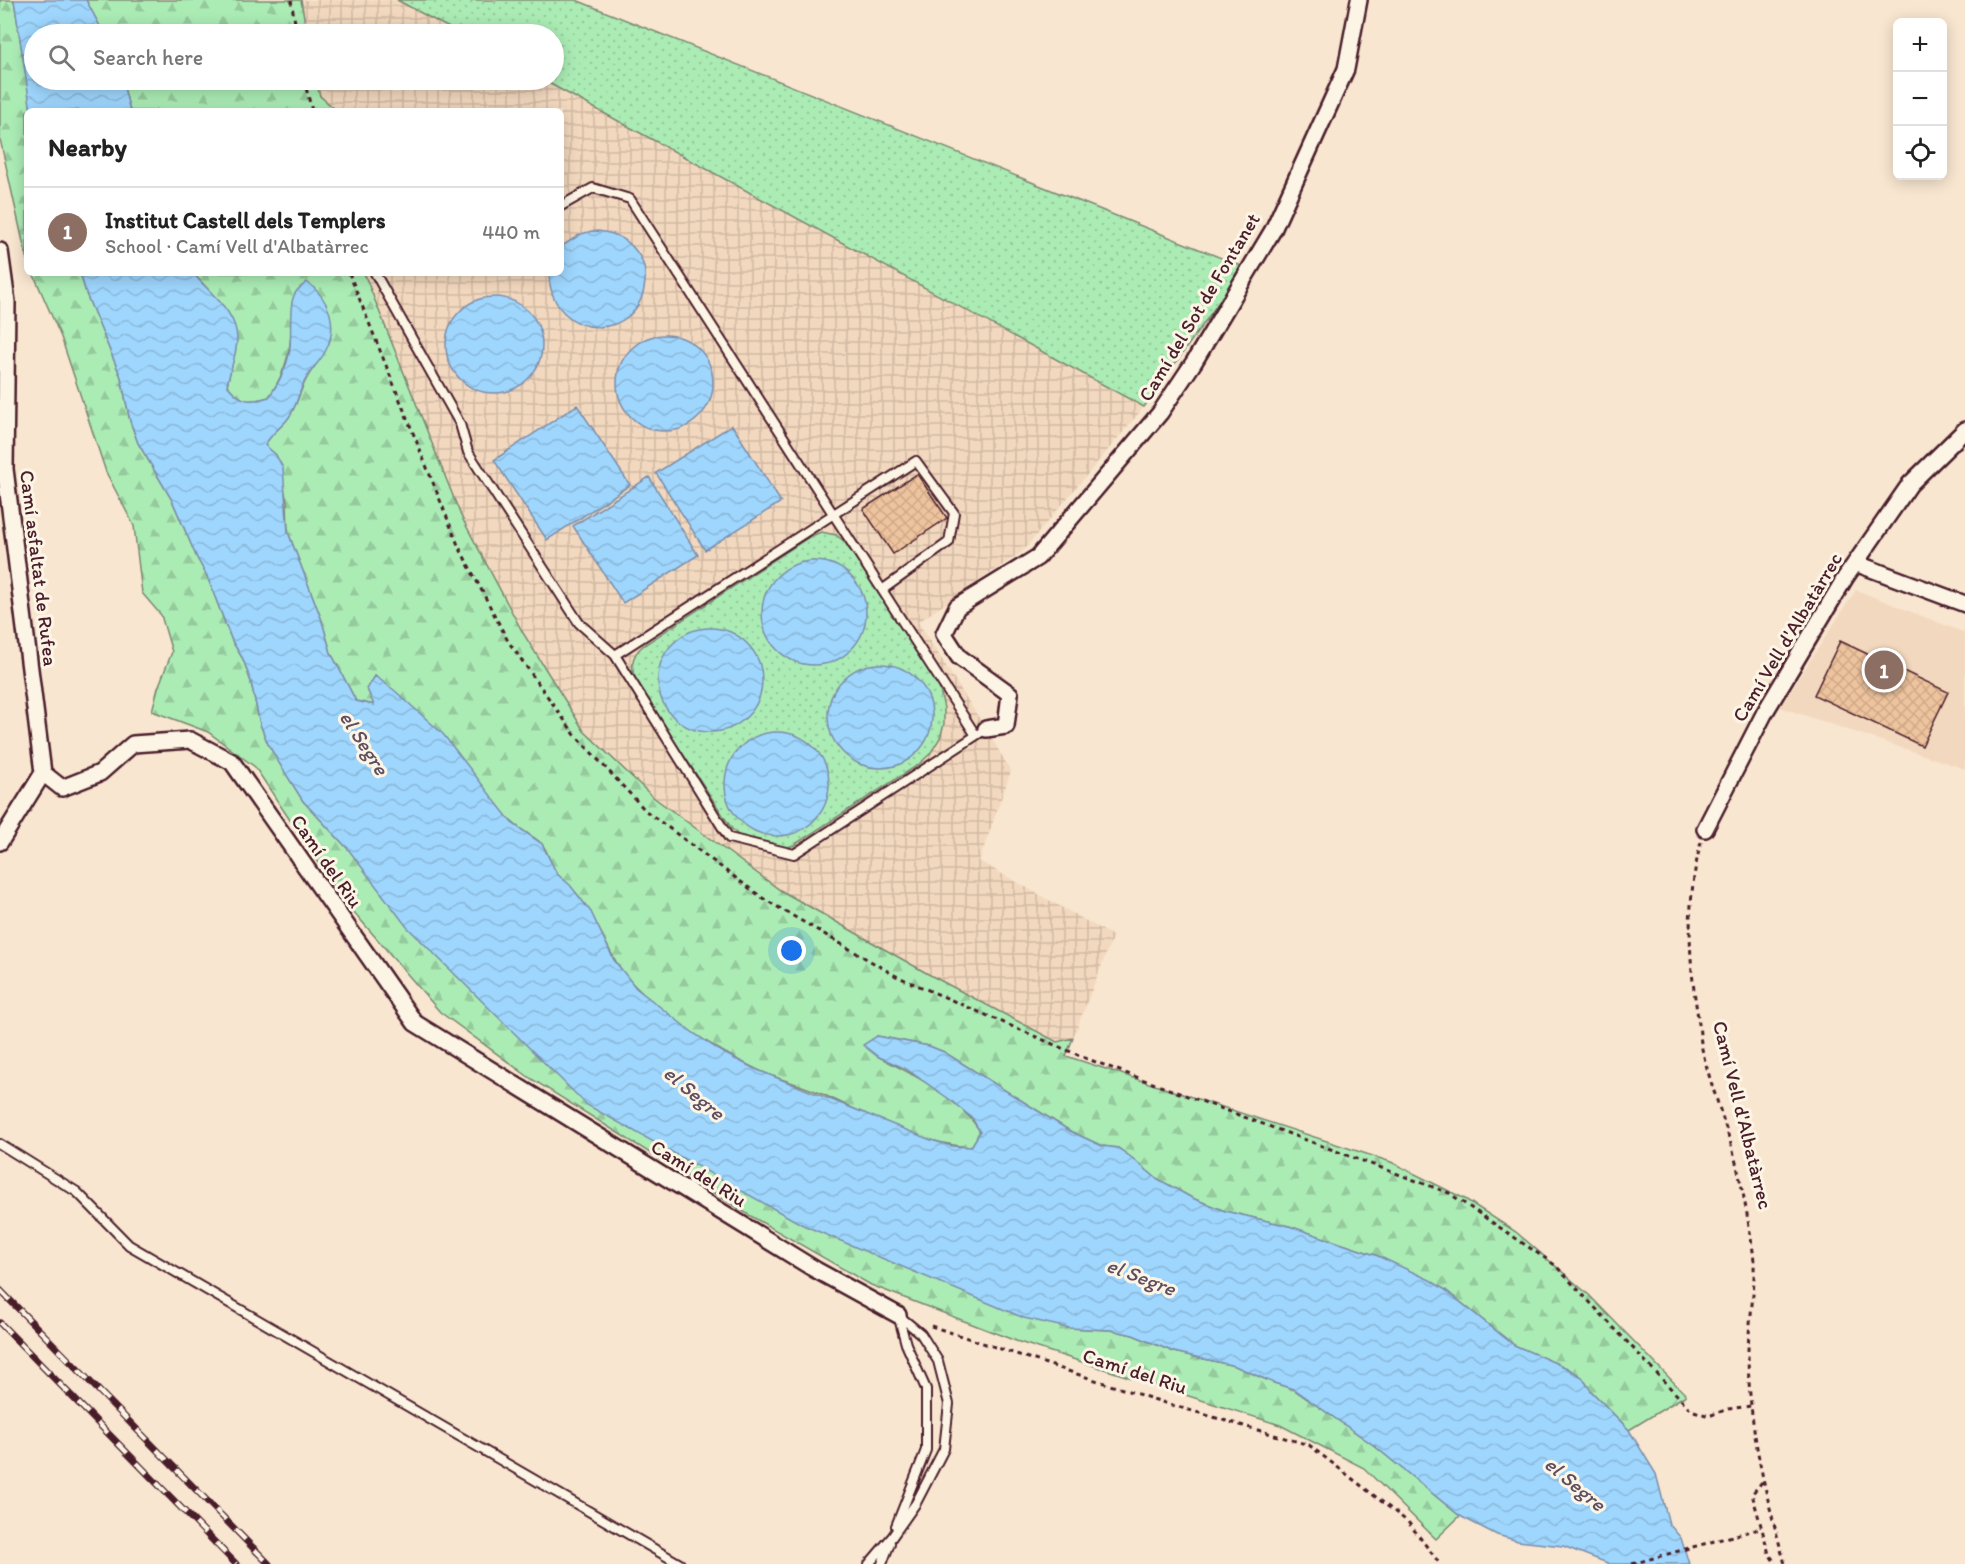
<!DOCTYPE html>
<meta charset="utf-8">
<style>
:root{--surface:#fff;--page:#f6f6f6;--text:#222;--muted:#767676;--line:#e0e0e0;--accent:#d1495b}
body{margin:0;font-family:Itim,sans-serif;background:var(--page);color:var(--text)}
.controls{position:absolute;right:18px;top:18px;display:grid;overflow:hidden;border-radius:9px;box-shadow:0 3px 15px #0003}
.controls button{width:54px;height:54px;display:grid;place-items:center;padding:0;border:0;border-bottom:2px solid var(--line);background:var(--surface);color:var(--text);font:30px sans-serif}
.you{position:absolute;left:792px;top:951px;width:21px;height:21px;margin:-15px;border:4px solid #fff;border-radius:50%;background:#1a73e8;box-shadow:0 0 0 9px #1a73e833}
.badge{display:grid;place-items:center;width:39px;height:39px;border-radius:50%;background:var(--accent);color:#fff;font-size:20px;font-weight:700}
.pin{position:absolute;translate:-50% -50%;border:3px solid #fff;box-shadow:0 2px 6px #0006}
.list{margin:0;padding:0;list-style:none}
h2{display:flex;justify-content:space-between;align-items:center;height:78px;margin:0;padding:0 24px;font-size:26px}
h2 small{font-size:20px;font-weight:400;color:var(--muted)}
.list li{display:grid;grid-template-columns:39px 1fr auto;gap:18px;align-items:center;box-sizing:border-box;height:90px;padding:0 24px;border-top:2px solid var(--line)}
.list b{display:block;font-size:22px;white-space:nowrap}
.list p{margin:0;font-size:20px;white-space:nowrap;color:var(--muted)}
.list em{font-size:20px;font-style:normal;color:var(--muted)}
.icon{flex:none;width:33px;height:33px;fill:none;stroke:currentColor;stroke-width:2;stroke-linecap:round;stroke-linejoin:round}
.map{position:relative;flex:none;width:1965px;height:1564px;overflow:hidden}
.search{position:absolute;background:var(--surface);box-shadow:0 3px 15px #0003;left:24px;top:24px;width:540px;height:66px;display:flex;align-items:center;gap:15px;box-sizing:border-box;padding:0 21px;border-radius:33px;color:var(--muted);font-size:22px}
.panel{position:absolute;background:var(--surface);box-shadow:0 3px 15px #0003;left:24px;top:108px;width:540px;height:168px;border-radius:9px}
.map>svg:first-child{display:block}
</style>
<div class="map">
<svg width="1965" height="1564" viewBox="0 0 1965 1564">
<defs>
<pattern id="industrial-grid" width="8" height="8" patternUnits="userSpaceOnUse" patternTransform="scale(1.5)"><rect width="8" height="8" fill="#f2d8be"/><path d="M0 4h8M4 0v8" fill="none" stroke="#d1b9a3"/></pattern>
<pattern id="grass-dots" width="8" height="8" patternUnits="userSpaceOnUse" patternTransform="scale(1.5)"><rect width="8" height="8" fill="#abecb5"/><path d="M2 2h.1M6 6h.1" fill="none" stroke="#95ca9c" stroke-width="1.8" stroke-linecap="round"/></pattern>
<pattern id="forest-firs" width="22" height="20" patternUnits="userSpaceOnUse" patternTransform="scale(1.5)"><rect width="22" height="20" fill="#abecb5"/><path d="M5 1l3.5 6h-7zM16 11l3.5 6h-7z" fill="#95ca9c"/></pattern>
<pattern id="water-waves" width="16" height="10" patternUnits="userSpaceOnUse" patternTransform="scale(1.5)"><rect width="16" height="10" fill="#9ed6fd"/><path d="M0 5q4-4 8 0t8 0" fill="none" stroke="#8ab7d9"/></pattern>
<pattern id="building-cross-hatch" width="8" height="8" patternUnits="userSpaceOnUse" patternTransform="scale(1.5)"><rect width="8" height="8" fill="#eec49e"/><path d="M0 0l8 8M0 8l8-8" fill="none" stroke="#cea888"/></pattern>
</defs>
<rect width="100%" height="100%" fill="#f8e6d0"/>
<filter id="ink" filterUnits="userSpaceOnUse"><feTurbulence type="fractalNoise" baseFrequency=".0167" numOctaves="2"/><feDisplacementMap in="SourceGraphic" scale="12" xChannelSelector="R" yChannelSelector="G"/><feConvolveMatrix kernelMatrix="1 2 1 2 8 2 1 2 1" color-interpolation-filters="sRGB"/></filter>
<g filter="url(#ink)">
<path fill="#f2d8be" d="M1856,590L1965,633V769L1780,707Z"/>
<path fill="url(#industrial-grid)" d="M301,0H397L460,34H307Z
M316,80H543L1144,407L1022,552L918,622L986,729L1011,771L979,861L1113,936L1073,1038L1057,1042L930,975L780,890L653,797L584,731L523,633L461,516L364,273H561V111H337L320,96Z"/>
<path fill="url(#grass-dots)" stroke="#7a8670" stroke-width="1.5" d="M397,0H576L1244,267L1144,407L543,80H554V34H460Z
M821,532L836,535L845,542L939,686L944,708V724L940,738L930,754L918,765L794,845L781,849L742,839L732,829L639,687C631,672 628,657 644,645L809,537Z"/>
<path fill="url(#forest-firs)" stroke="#7a8670" stroke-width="1.5" d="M0,0H14L30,101L31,111H27V260L0,139Z
M86,0H301L307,34H104Z
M122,80H316L320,96L337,111H130Z
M33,273H80L87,296L121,377L130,421L138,443L172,500L197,558L207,576L232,641L243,659L251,682L260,724L268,744L303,801L348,849L1047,1322L1068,1328L1111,1330L1133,1335L1174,1352L1235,1366L1274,1383L1293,1389L1372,1444L1460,1516L1436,1539L1364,1468L1280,1425L1016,1341L871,1285L749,1215L530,1078L440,1012L340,896L255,767L208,732L152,711L158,688L172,652L161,615L142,593L134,526L106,472L61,337Z
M193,273H364L461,516L523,633L584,731L653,797L780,890L930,975L1057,1042L1073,1038L1066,1056L1391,1162L1465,1199L1516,1232L1589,1295L1686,1395L1629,1430L1591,1391L1582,1377L1567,1368L1514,1345L1444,1289L1378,1256L1289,1226L1225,1211L1192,1198L1156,1178L1132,1158L1118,1148L1102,1146L1070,1131L944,1052L929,1046L877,1036V1056C911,1073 961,1098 980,1132L971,1147C919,1144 869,1115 822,1094C800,1084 776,1079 754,1068C715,1049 665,1017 635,986C609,961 602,926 580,898C574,889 565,883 558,875C550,866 549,851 541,843C531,834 517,829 508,818C466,769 427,715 375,676L367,689L375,705L356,701L331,653L321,618L288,532L287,501L276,455L264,445C272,432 278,430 286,421C297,408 299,392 307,378C315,364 325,353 331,338L292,309C292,344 289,367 269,397C247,403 242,403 227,385L235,352L224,307Z"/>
<path fill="url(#water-waves)" stroke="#7c8da9" stroke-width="1.5" d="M14,0H86L104,34H34V80H122L130,111H31Z
M592,231C610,231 625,236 636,251C643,259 646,271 645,281C641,343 553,343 549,276L550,273H561L562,246L581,234Z
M80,273H193C208,292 237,311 237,339C237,354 230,370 227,385C241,402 248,403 269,397C278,384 286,369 289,354C293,338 287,303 296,292C298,288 304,285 307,282C330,299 339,326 325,352C320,362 311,369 306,379C298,392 297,409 286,421C278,430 272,433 265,445L276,455L283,468L288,532L321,618L331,653L356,701L374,705L367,689L375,676L394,690L443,734L512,823L542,844L557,874L570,885L591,912L614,960L636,988L692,1032L722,1052L755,1069L931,1140L952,1146L971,1147L980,1132L972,1118L949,1099L906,1069L877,1056L863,1045L877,1036L929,1046L944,1052L1070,1131L1102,1146L1118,1148L1132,1158L1156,1178L1192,1198L1225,1211L1289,1226L1378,1256L1430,1280L1444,1289L1514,1345L1567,1368L1582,1377L1591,1391L1629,1430L1656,1474L1669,1524L1681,1538L1689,1564H1610L1563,1546L1518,1541L1497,1535L1460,1516L1372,1444L1293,1389L1274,1383L1235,1366L1174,1352L1133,1335L1111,1330L1068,1328L1024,1318L803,1225L587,1105L407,927L348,849L303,801L279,763L268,744L260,724L251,682L243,659L232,641L207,576L197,558L172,500L138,443L130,421L121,377L87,296Z
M446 345a48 48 0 1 1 96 0a48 48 0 1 1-96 0Z
M617 383a48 48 0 1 1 96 0a48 48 0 1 1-96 0Z
M577,405L630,485L547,540L494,460Z
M732,425L781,502L705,550L656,473Z
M649,477L698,555L623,603L573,526Z
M762 613a52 52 0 1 1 104 0a52 52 0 1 1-104 0Z
M658 680a52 52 0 1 1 104 0a52 52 0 1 1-104 0Z
M828 716a52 52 0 1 1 104 0a52 52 0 1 1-104 0Z
M725 784a52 52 0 1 1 104 0a52 52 0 1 1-104 0Z"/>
<path fill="url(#building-cross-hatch)" stroke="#4a1f2b" stroke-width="1.5" d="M917,474L947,518L893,554L863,509Z
M1840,641L1948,692L1922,746L1814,695Z"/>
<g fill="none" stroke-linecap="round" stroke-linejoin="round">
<g stroke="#4a1f2b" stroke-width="12">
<path id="service" d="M561,206L593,188L630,199L975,734
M375,273L460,424L468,452L579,623L615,655L729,838L794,854L986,729
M615,655L916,461L954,513L949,542L882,590
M0,1144L77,1192L129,1245L680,1564
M896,1526L926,1450V1389L906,1344L898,1315
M869,1564L892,1537L916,1503L944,1449L949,1404L938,1361L921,1334L898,1315
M882,1564L890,1543"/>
</g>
<g stroke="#4a1f2b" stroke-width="20">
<path id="minor" d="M0,251L7,302L5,469L43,773L0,842
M1855,563L1965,604
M986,729L1006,726L1010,694L959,657L944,634L957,607L1038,557L1160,413L1194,362L1273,230L1346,69L1359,0
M43,773L62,788L100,773L133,744L190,740L232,762L415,1023L816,1270L898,1315
M1705,829L1765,712L1845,578L1910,484L1965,430"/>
</g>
<path stroke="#4a1f2b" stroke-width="3" stroke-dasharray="4.5 4.5" stroke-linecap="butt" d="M291,0L297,34
M304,80L312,111
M349,273L458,545L508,641L575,735L646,811L764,899L896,976L1085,1058L1449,1193L1555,1265L1691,1410L1709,1416L1728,1409L1751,1406
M1701,842C1686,900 1688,958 1698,1017C1700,1029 1700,1042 1703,1053C1713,1094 1730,1134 1739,1175C1745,1200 1749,1226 1753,1251C1757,1284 1749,1318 1748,1350C1748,1425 1765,1493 1785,1564
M931,1326L1165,1403L1309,1445L1408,1522L1440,1564
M1762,1482L1752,1494L1769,1554L1776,1564
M1632,1564L1761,1528"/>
<use href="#service" stroke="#fcf5e5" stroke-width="8"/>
<use href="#minor" stroke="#fcf5e5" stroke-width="15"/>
<g stroke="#4a1f2b" stroke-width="7">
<path id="rail" d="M0,1290L269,1564
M0,1323L236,1564"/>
</g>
<use href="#rail" stroke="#fcf5e5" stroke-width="4.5" stroke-dasharray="14" stroke-linecap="butt"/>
</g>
</g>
<g text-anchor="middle" stroke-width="6" stroke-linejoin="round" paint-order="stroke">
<g font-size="20" fill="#4a1f2b" stroke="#fcf5e5">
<text transform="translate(1199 307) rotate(-59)" y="7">Camí del Sot de Fontanet</text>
<text transform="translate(39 568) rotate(83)" y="7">Camí asfaltat de Rufea</text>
<text transform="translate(1787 637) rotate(-59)" y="7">Camí Vell d'Albatàrrec</text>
<text transform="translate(327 861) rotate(55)" y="7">Camí del Riu</text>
<text transform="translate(1743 1115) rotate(76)" y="7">Camí Vell d'Albatàrrec</text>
<text transform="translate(699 1173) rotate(32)" y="7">Camí del Riu</text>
<text transform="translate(1135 1371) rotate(18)" y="7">Camí del Riu</text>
</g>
<g font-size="21" font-style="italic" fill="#5f4d60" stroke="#fcf5e5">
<text transform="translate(364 743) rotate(57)" y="7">el Segre</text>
<text transform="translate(694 1093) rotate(40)" y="7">el Segre</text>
<text transform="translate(1141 1277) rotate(21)" y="7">el Segre</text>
<text transform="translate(1575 1484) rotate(40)" y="7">el Segre</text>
</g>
</g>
</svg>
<div class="controls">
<button>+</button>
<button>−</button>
<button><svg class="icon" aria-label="locate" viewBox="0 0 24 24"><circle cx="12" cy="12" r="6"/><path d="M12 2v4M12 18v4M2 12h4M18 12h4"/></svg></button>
</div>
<div class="you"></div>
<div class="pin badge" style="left:1884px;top:670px;background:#8d6e63">1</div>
<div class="search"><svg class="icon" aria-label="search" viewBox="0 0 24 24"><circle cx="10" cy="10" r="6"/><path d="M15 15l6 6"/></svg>Search here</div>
<section class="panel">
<h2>Nearby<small></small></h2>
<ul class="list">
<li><span class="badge" style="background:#8d6e63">1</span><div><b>Institut Castell dels Templers</b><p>School · Camí Vell d'Albatàrrec</p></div><em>440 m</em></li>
</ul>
</section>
</div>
